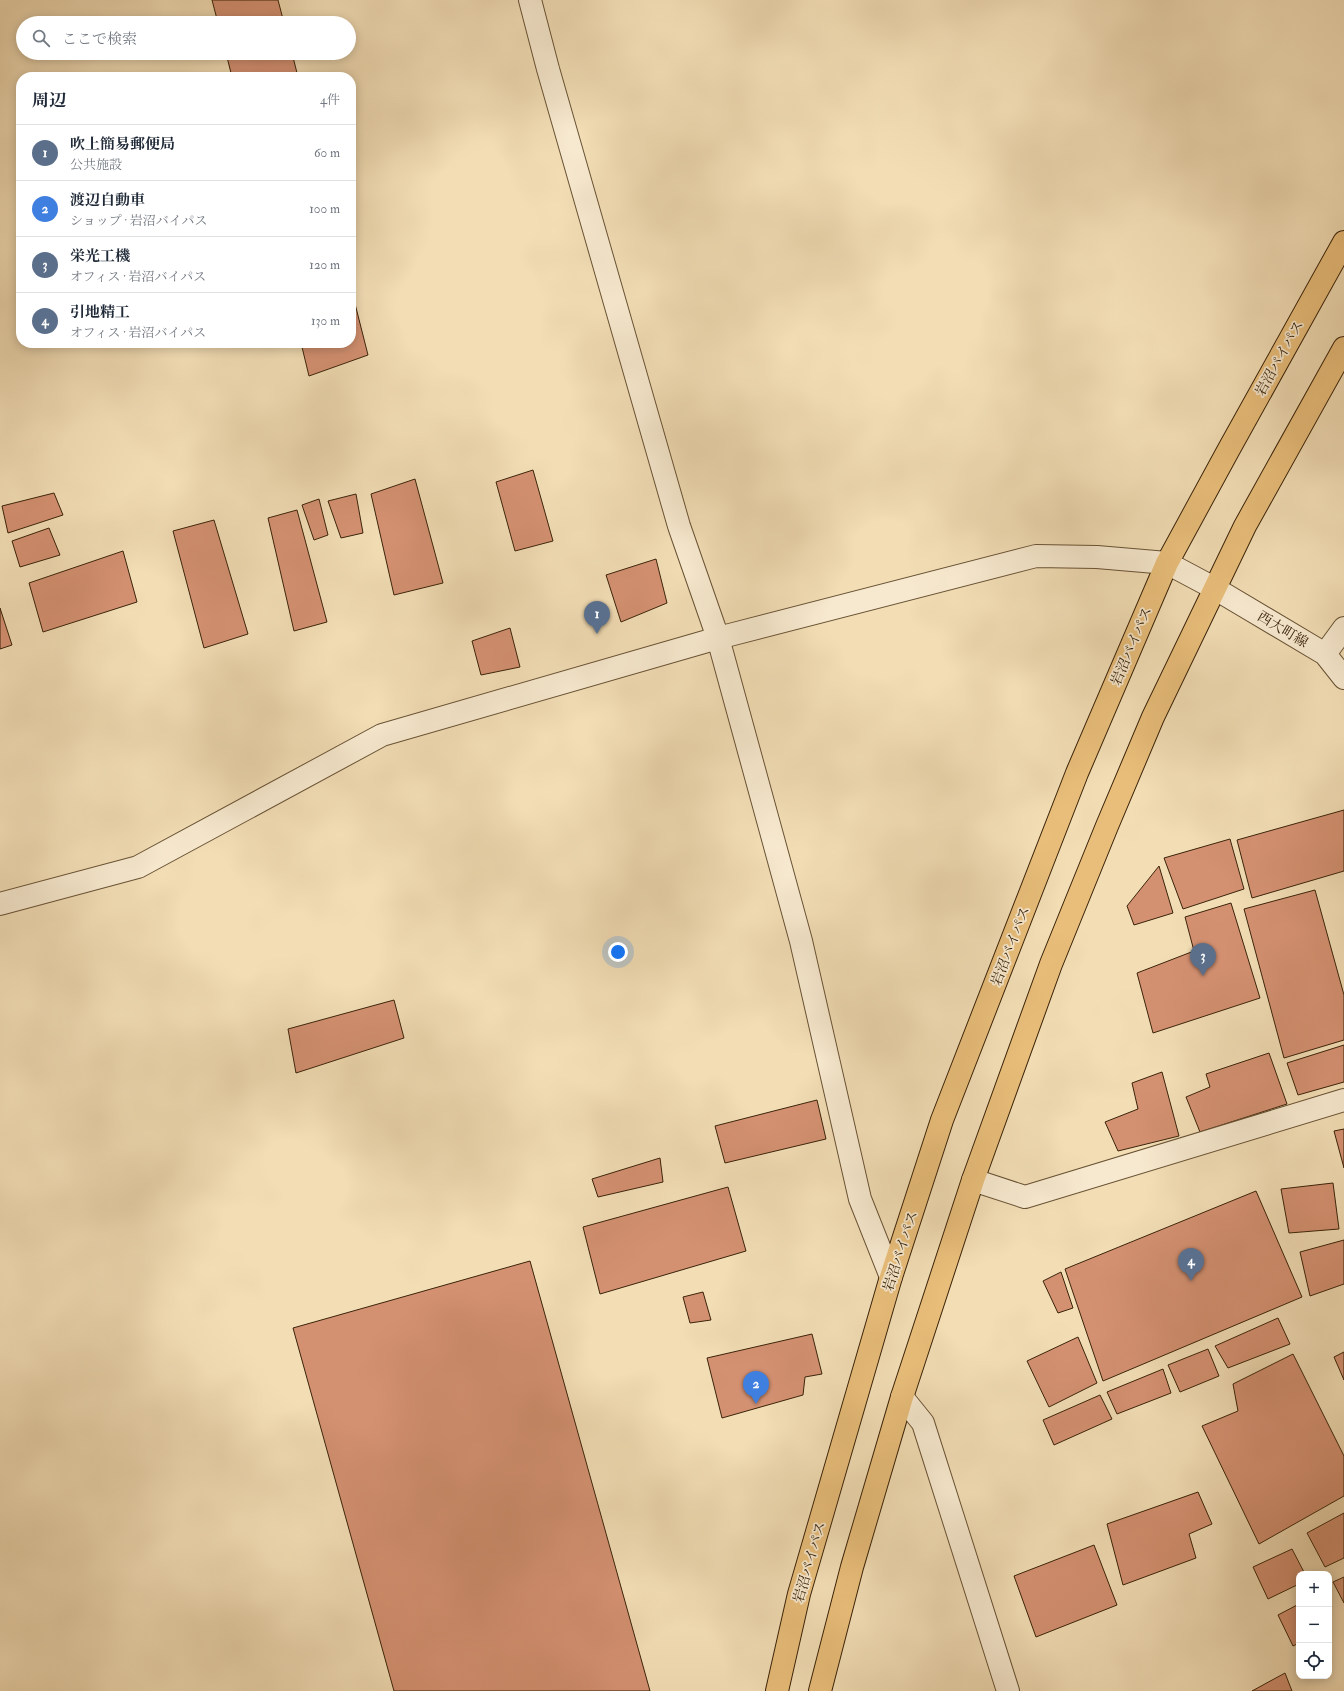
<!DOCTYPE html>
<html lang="ja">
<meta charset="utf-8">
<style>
:root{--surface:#fff;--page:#f6f6f7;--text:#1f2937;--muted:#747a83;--line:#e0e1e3;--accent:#111827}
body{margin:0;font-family:"IM FELL Double Pica","Noto Serif JP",serif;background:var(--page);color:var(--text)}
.controls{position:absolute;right:12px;bottom:12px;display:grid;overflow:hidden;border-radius:8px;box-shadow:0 2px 10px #0003}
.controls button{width:36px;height:36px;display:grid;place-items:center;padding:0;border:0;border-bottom:1px solid var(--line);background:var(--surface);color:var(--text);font:20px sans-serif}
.you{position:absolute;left:618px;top:952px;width:14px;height:14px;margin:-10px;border:3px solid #fff;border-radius:50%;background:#1a73e8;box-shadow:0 0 0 6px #1a73e833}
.badge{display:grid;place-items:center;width:26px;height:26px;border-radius:50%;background:var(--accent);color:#fff;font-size:13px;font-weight:700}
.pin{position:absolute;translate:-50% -33px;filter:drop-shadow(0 1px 2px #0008)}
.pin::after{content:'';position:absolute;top:21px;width:14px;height:12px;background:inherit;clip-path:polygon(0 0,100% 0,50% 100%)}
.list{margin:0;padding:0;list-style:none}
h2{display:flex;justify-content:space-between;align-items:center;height:52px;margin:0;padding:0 16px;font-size:17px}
h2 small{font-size:13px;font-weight:400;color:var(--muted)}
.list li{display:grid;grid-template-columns:26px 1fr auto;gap:12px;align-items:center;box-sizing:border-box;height:56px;padding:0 16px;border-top:1px solid var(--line)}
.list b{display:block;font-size:15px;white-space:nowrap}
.list p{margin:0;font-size:13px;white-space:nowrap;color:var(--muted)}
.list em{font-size:13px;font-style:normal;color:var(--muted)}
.icon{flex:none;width:22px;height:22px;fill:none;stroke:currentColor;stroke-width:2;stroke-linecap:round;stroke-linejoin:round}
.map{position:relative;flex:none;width:1344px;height:1691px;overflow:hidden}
.search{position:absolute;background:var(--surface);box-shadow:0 2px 10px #0003;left:16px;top:16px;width:340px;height:44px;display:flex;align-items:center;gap:10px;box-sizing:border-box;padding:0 14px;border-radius:22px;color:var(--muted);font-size:15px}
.panel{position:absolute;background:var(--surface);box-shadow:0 2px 10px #0003;left:16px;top:72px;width:340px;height:276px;border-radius:16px}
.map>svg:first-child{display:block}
</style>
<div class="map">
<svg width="1344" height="1691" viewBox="0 0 1344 1691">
<rect width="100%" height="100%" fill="#f2ddb5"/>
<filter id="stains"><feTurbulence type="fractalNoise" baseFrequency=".005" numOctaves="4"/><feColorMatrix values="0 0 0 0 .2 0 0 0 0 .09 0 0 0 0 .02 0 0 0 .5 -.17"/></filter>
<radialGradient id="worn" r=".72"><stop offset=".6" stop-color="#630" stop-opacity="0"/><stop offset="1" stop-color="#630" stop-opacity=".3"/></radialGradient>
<path fill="#d49172" stroke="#3a2309" d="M212,0H278L284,23H218Z
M226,53H292L298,77H232Z
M351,288L368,355L309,376L301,343H351Z
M533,470L553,541L515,551L496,482Z
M415,479L443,583L394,595L371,494Z
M54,493L63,515L8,533L2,506Z
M356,494L363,533L341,538L328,501Z
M319,499L328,535L314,540L302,505Z
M297,510L327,622L294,631L268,518Z
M214,520L248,634L204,648L173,531Z
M49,528L60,555L20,567L12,541Z
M123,551L137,602L43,632L29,583Z
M656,559L667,603L621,622L606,575Z
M0,608L12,645L0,649Z
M510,628L520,667L481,675L472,641Z
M1344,810V871L1252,898L1237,840Z
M1230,839L1244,889L1183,909L1164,858Z
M1159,866L1173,913L1134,925L1127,906Z
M1315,890L1344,995V1040L1284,1058L1244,909Z
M1231,903L1260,998L1153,1033L1137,973L1194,951L1185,917Z
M394,1000L404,1038L296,1073L288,1029Z
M1344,1045V1082L1298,1095L1287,1063Z
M1269,1053L1287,1104L1200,1132L1186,1097L1210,1087L1206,1074Z
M1162,1072L1179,1136L1118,1151L1105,1122L1138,1109L1132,1083Z
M817,1100L826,1139L725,1163L715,1126Z
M1344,1129V1168L1334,1131Z
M660,1158L663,1182L598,1197L592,1179Z
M1333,1183L1339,1229L1289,1233L1281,1189Z
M728,1187L746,1251L600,1294L583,1227Z
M1256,1191L1302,1297L1103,1381L1065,1269Z
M1344,1240V1284L1310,1296L1300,1252Z
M530,1261L650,1691H394L293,1328Z
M1061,1272L1073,1308L1058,1313L1043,1281Z
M703,1292L711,1320L690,1323L683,1297Z
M1278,1318L1290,1344L1228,1368L1215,1346Z
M812,1334L822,1374L805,1377L803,1395L722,1418L707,1358Z
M1078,1337L1097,1383L1049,1407L1027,1361Z
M1208,1349L1219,1376L1180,1392L1168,1365Z
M1344,1352V1380L1334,1357Z
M1293,1354L1344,1456V1496L1259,1544L1202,1426L1238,1411L1233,1384Z
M1163,1369L1171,1393L1117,1414L1107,1392Z
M1100,1395L1112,1419L1054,1445L1043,1420Z
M1198,1492L1212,1524L1189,1534L1196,1558L1123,1585L1107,1524Z
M1344,1513V1558L1325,1567L1307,1533Z
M1094,1545L1117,1605L1036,1637L1014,1576Z
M1292,1549L1305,1574H1299V1584L1268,1599L1253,1567Z
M1344,1577V1603L1333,1582Z
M1299,1604V1643L1293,1646L1278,1615Z
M1285,1673L1292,1691H1252Z"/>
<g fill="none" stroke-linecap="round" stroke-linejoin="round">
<g stroke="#685234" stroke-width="24">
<path id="minor" d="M530,0L548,69L679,526L718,638L801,941L860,1199L891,1277
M1325,654L1344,628
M0,904L138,867L382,735L718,638L1036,556L1097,557L1167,563L1214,588L1325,654L1344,678
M973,1180L1025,1197L1344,1100
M902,1397L923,1423L1008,1691"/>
</g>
<g stroke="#3a2309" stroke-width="24">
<path id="highway" d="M777,1691L799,1594L891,1277L942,1120L1077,773L1167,563L1229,449L1344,242
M820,1691L852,1567L902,1397L973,1180L1051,964L1107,826L1153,717L1245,526L1344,348"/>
</g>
<use href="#minor" stroke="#f7e9cf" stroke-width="22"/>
<use href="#highway" stroke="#e9be7a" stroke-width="22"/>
</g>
<g text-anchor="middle" stroke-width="3.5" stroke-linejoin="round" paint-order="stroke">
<g font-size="14" fill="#3a2309" stroke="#f7e9cf">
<text transform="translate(1279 358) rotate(-61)" y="5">岩沼バイパス</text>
<text transform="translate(1283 629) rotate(31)" y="5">西大町線</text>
<text transform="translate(1131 646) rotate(-67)" y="5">岩沼バイパス</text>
<text transform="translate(1010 946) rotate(-69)" y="5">岩沼バイパス</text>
<text transform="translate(900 1251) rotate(-72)" y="5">岩沼バイパス</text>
<text transform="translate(809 1562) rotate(-74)" y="5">岩沼バイパス</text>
</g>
</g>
<rect width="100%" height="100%" filter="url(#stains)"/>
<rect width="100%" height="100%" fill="url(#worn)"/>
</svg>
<div class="controls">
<button>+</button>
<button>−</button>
<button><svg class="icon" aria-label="locate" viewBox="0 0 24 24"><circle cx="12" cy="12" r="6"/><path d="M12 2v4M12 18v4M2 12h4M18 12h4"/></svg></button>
</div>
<div class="you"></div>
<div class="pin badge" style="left:597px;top:634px;background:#5c6f8a">1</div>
<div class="pin badge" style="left:756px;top:1404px;background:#3f7fe0">2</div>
<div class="pin badge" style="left:1203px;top:976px;background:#5c6f8a">3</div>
<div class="pin badge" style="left:1191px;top:1281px;background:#5c6f8a">4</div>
<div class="search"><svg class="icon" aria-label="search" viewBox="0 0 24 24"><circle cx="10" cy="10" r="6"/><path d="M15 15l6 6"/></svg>ここで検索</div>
<section class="panel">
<h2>周辺<small>4件</small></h2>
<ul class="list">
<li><span class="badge" style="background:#5c6f8a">1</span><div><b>吹上簡易郵便局</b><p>公共施設</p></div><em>60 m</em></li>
<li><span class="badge" style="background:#3f7fe0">2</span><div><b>渡辺自動車</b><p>ショップ · 岩沼バイパス</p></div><em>100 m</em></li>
<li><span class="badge" style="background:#5c6f8a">3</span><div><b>栄光工機</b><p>オフィス · 岩沼バイパス</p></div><em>120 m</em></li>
<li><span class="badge" style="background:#5c6f8a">4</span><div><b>引地精工</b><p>オフィス · 岩沼バイパス</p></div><em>130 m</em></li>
</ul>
</section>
</div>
